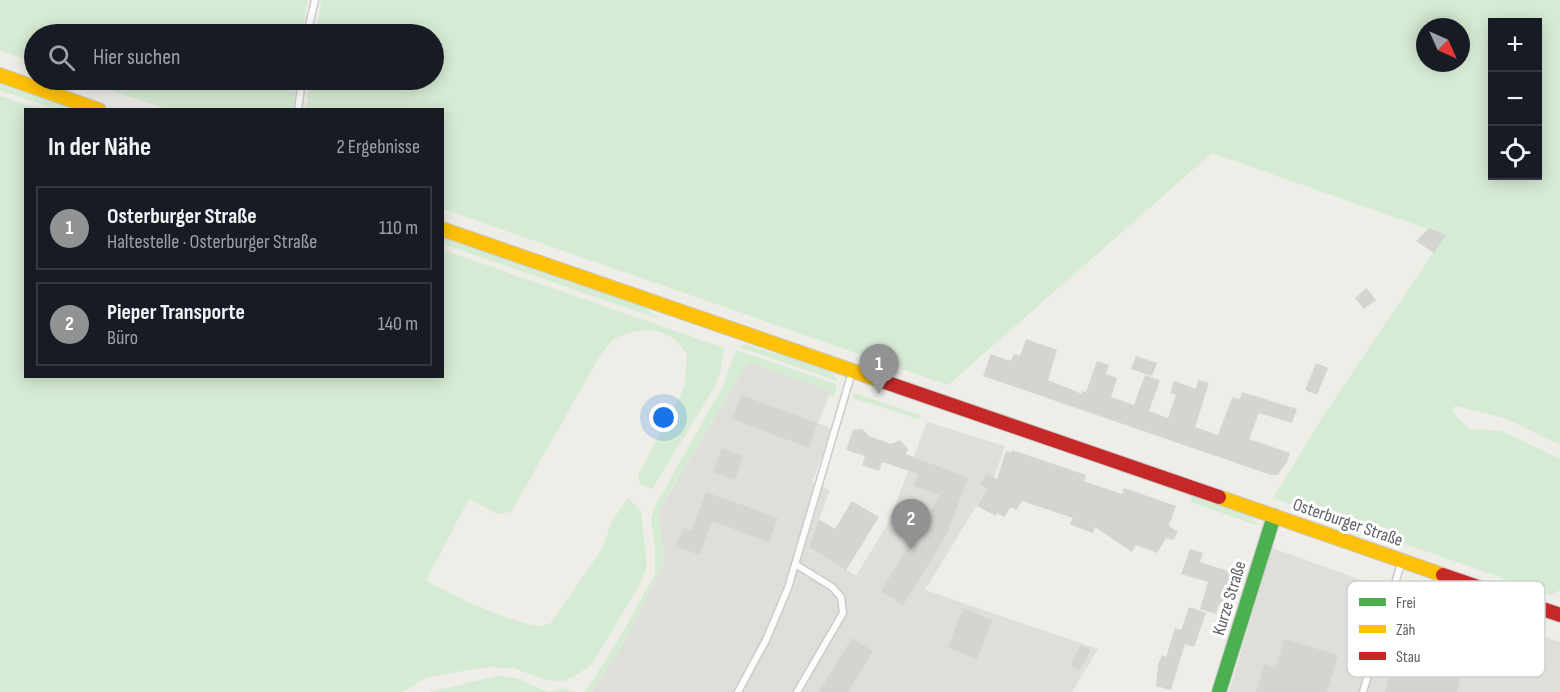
<!DOCTYPE html>
<html lang="de">
<meta charset="utf-8">
<style>
:root{--surface:#171b24;--page:#20242c;--text:#f1f3f6;--muted:#9ea1a6;--line:#363941;--accent:#909294}
body{margin:0;font-family:"Sofia Sans Condensed",sans-serif;background:var(--page);color:var(--text)}
.controls{position:absolute;right:18px;top:18px;display:grid;overflow:hidden;border-radius:0px;box-shadow:0 3px 15px #0003}
.controls button{width:54px;height:54px;display:grid;place-items:center;padding:0;border:0;border-bottom:2px solid var(--line);background:var(--surface);color:var(--text);font:30px sans-serif}
.compass{position:absolute;left:1416px;top:18px;width:54px;height:54px;border-radius:50%;background:var(--surface);box-shadow:0 3px 15px #0003;rotate:135deg}
.you{position:absolute;left:664px;top:418px;width:21px;height:21px;margin:-15px;border:4px solid #fff;border-radius:50%;background:#1a73e8;box-shadow:0 0 0 9px #1a73e833}
.badge{display:grid;place-items:center;width:39px;height:39px;border-radius:50%;background:var(--accent);color:#fff;font-size:20px;font-weight:700}
.pin{position:absolute;translate:-50% -50px;filter:drop-shadow(0 2px 3px #0008)}
.pin::after{content:'';position:absolute;top:32px;width:21px;height:18px;background:inherit;clip-path:polygon(0 0,100% 0,50% 100%)}
.list{margin:0;padding:0;list-style:none}
h2{display:flex;justify-content:space-between;align-items:center;height:78px;margin:0;padding:0 24px;font-size:26px}
h2 small{font-size:20px;font-weight:400;color:var(--muted)}
.list li{display:grid;grid-template-columns:39px 1fr auto;gap:18px;align-items:center;box-sizing:border-box;height:84px;margin:0 12px 12px;padding:0 12px;border:2px solid var(--line);border-radius:0px}
.list b{display:block;font-size:22px;white-space:nowrap}
.list p{margin:0;font-size:20px;white-space:nowrap;color:var(--muted)}
.list em{font-size:20px;font-style:normal;color:var(--muted)}
.icon{flex:none;width:33px;height:33px;fill:none;stroke:currentColor;stroke-width:2;stroke-linecap:round;stroke-linejoin:round}
.map{position:relative;flex:none;width:1560px;height:692px;overflow:hidden}
.search{position:absolute;background:var(--surface);box-shadow:0 3px 15px #0003;left:24px;top:24px;width:420px;height:66px;display:flex;align-items:center;gap:15px;box-sizing:border-box;padding:0 21px;border-radius:33px;color:var(--muted);font-size:22px}
.panel{position:absolute;background:var(--surface);box-shadow:0 3px 15px #0003;left:24px;top:108px;width:420px;height:270px;border-radius:0px}
.map>svg:first-child{display:block}
</style>
<div class="map">
<svg width="1560" height="692" viewBox="0 0 1560 692">
<rect width="100%" height="100%" fill="#eeede8"/>
<path fill="#dfded9" d="M748,362L831,391L818,423L832,429L812,483L830,490L809,547L856,576L889,521L927,422L1005,446L994,477L925,590L1098,649L1072,692H592L621,647L665,561L658,512Z
M1272,548L1459,615L1462,608L1560,642V692H1229Z"/>
<path fill="#d6ebd4" fill-rule="evenodd" d="M0,0H308L302,34H34V63L0,50Z
M321,0H1560V445L1505,418L1455,406L1452,411L1469,429L1502,431L1560,459V590L1551,595L1273,498L1324,415L1445,235L1212,153L948,385L443,209L442,110H306L310,80H434V34H316ZM1492,22H1538V176H1492ZM1425,27H1461V63H1425Z
M82,80H296L293,110L166,109Z
M0,84L73,109H55L0,90Z
M0,96L39,109L26,110V376H442L443,250L724,348L720,372L714,388L652,489L640,484L638,476L684,388L687,355C672,328 645,325 618,337C611,340 606,348 601,354L511,512L498,514L469,499L426,580C446,594 514,623 538,626C542,627 547,624 551,623L602,549L612,521L628,498L641,510L647,565L641,582L593,663L578,674L564,681L544,680L514,668L487,667L427,677L403,692H0Z
M443,237L645,307L659,319L443,244Z
M744,344L822,367L832,373L837,381L739,347Z
M736,350L836,384L837,387L834,396L829,397L831,391L748,362L658,511L665,561L621,647L592,692H585L617,642L655,574V548L651,520L654,508L723,386Z
M854,393L920,415L919,419L852,398Z
M1192,495L1250,516L1259,526L1190,502Z
M497,676L516,678L548,692L564,688L574,692H429Z"/>
<path fill="#d4d4d1" d="M1429,228L1446,235L1434,253L1416,241Z
M1366,288L1376,300L1364,309L1355,298Z
M1026,339L1057,350L1048,380L1082,394V391L1086,392L1097,361L1109,365L1106,374L1117,378L1111,397L1134,405L1145,375L1160,380L1149,411L1168,418L1176,395L1170,393L1174,381L1196,389L1198,380L1209,383L1195,427L1218,435L1230,403L1233,397L1240,399L1242,392L1297,409L1292,423L1259,413L1249,439L1290,453L1287,462L1278,475H1271L983,376L991,354L1011,361L1014,354L1020,356Z
M1136,356L1157,363L1152,376L1131,369Z
M1316,363L1328,368L1317,395L1305,390Z
M741,395L817,423L809,448L732,419Z
M862,429L869,436L891,444L900,440L908,449L906,454L968,478L946,536L903,605L881,591L940,495L914,486L918,474L882,462L879,471L862,465L865,456L846,450L853,430Z
M722,448L743,456L735,480L713,472Z
M1012,450L1086,475L1084,481L1122,494L1124,488L1176,506L1169,526L1178,532L1173,540L1166,538L1157,553L1136,545L1132,552L1095,527L1093,533L1082,529L1070,524L1073,518L1022,501L1016,510L1011,507L1004,517L997,513L996,516L977,506L987,489L980,484L986,474L997,479L1006,451L1011,453Z
M706,492L778,518L769,542L712,521L700,555L676,547L683,528L692,531Z
M852,501L879,517L846,570L809,547L819,519L835,529Z
M1190,549L1203,553L1200,562L1234,573L1224,605L1219,604L1216,614L1200,609L1208,582L1181,574Z
M1189,607L1206,613L1194,647L1185,644L1171,690L1156,686L1158,664L1162,655L1166,657L1175,628L1181,630Z
M963,608L992,620L977,659L948,648Z
M1406,616L1474,633L1457,692H1385Z
M852,638L873,651L848,692H819Z
M1284,639L1338,655L1327,692H1256L1264,664L1276,668Z
M1081,645L1091,650L1079,671L1070,665Z"/>
<g fill="none" stroke-linecap="round" stroke-linejoin="round">
<g stroke="#cbcbca" stroke-width="9">
<path id="lane" d="M307,34L315,0
M298,110L302,80
M795,564L832,587L841,597L843,613L797,692
M738,692L766,640L788,588L852,372
M1363,692L1401,563"/>
</g>
<g stroke="#c9cac9" stroke-width="16">
<path id="fast" d="M1219,692L1274,516"/>
</g>
<g stroke="#c9cac9" stroke-width="16">
<path id="slow" d="M0,75L99,110
M442,229L879,380
M1219,497L1443,575"/>
</g>
<g stroke="#c9cac9" stroke-width="16">
<path id="jam" d="M879,380L1219,497
M1443,575L1560,615"/>
</g>
<use href="#lane" stroke="#fcfcfc" stroke-width="6"/>
<use href="#fast" stroke="#4caf50" stroke-width="14"/>
<use href="#slow" stroke="#ffc107" stroke-width="14"/>
<use href="#jam" stroke="#c62828" stroke-width="14"/>
</g>
<g text-anchor="middle" stroke-width="6" stroke-linejoin="round" paint-order="stroke">
<g font-size="18" fill="#5d6167" stroke="#fff">
<text transform="translate(1348 522) rotate(19)" y="6">Osterburger Straße</text>
<text transform="translate(1229 598) rotate(-73)" y="6">Kurze Straße</text>
</g>
</g>
<rect x="1347" y="581" width="198" height="96" rx="9" fill="#fff" stroke="#ced0d1" stroke-width="1.5"/>
<rect x="1359" y="598" width="27" height="8" fill="#4caf50"/>
<rect x="1359" y="625" width="27" height="8" fill="#ffc107"/>
<rect x="1359" y="652" width="27" height="8" fill="#c62828"/>
<g font-size="16" fill="#5d6167">
<text x="1396" y="608">Frei</text>
<text x="1396" y="635">Zäh</text>
<text x="1396" y="662">Stau</text>
</g>
</svg>
<div class="controls">
<button>+</button>
<button>−</button>
<button><svg class="icon" aria-label="locate" viewBox="0 0 24 24"><circle cx="12" cy="12" r="6"/><path d="M12 2v4M12 18v4M2 12h4M18 12h4"/></svg></button>
</div>
<svg class="compass" viewBox="-18 -18 36 36"><path d="M0-13l5 13h-10z" fill="#e53935"/><path d="M0 13l5-13h-10z" fill="#9ea1a6"/></svg>
<div class="you"></div>
<div class="pin badge" style="left:879px;top:394px">1</div>
<div class="pin badge" style="left:911px;top:549px">2</div>
<div class="search"><svg class="icon" aria-label="search" viewBox="0 0 24 24"><circle cx="10" cy="10" r="6"/><path d="M15 15l6 6"/></svg>Hier suchen</div>
<section class="panel">
<h2>In der Nähe<small>2 Ergebnisse</small></h2>
<ul class="list">
<li><span class="badge">1</span><div><b>Osterburger Straße</b><p>Haltestelle · Osterburger Straße</p></div><em>110 m</em></li>
<li><span class="badge">2</span><div><b>Pieper Transporte</b><p>Büro</p></div><em>140 m</em></li>
</ul>
</section>
</div>
